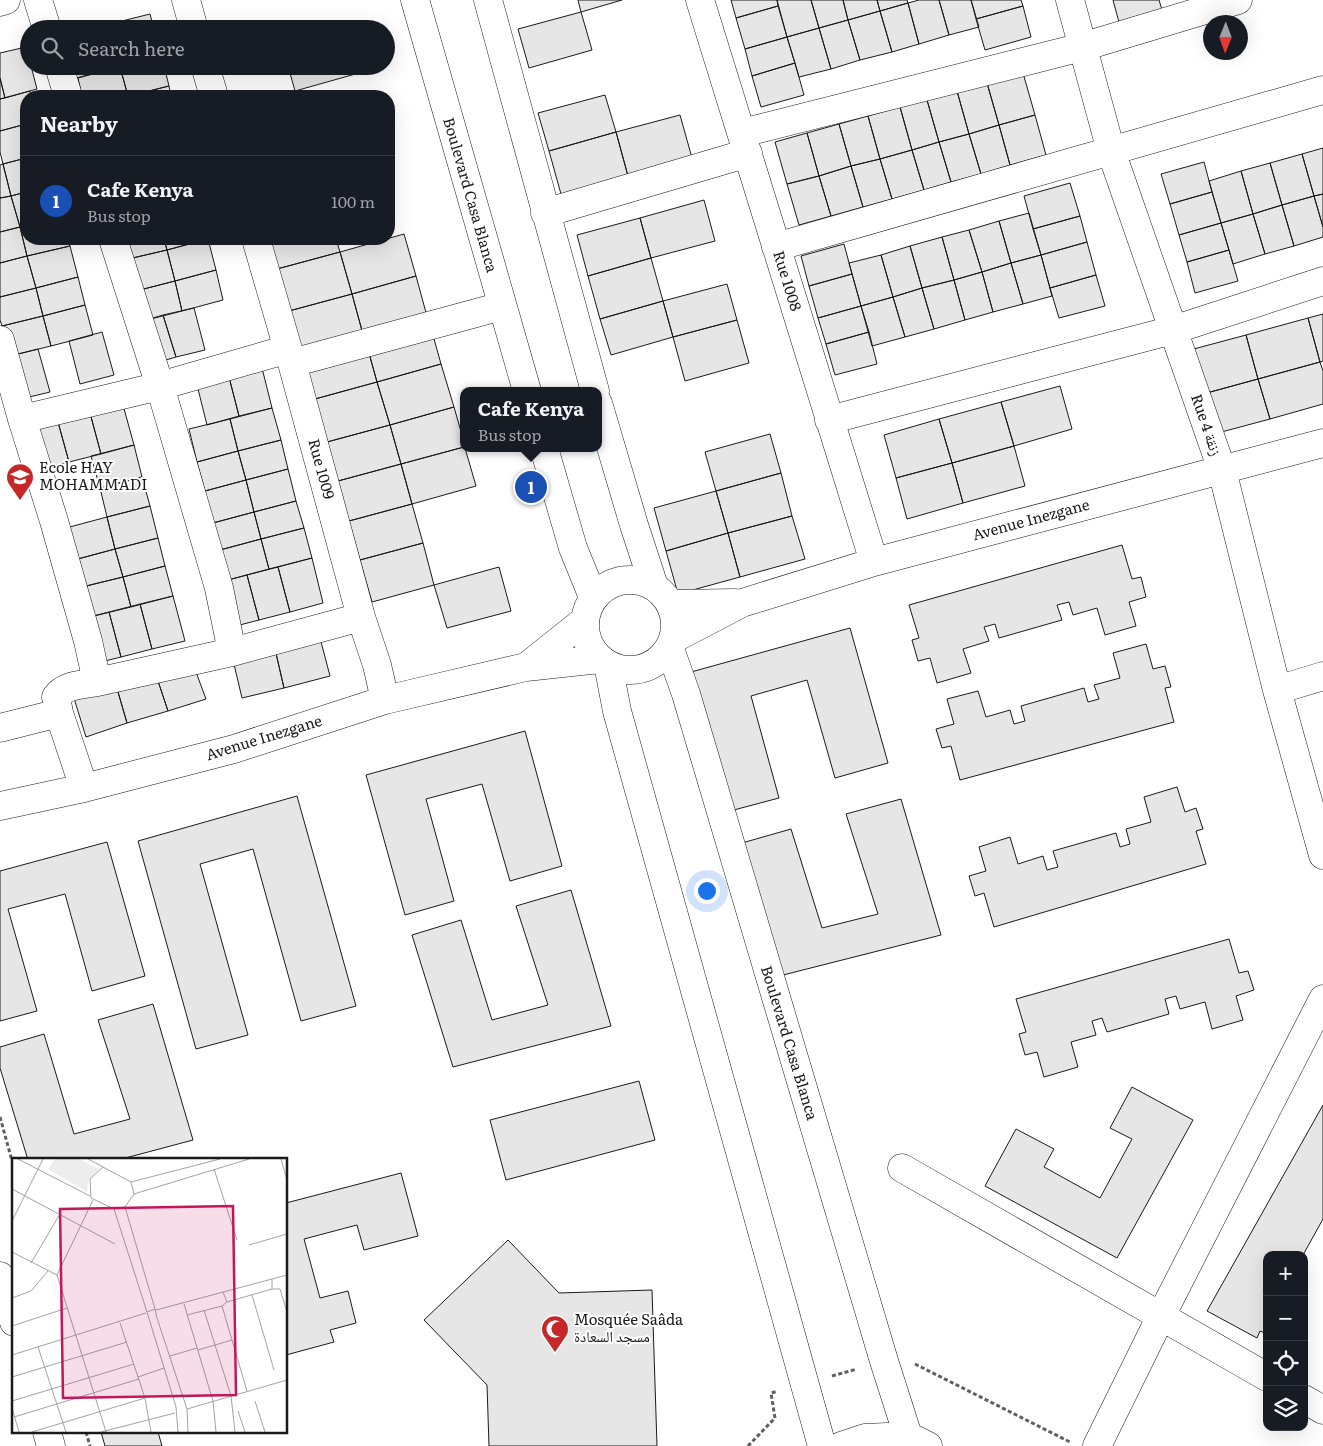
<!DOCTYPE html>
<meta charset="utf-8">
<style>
:root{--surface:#171b24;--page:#242831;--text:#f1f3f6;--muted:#9ea1a6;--line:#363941;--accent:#c62828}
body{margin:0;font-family:Literata,"Noto Naskh Arabic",serif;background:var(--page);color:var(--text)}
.controls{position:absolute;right:15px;bottom:15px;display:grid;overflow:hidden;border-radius:10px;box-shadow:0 5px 20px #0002}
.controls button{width:45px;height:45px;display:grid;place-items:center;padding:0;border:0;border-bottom:1px solid var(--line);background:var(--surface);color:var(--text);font:25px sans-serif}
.compass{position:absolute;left:1203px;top:15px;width:45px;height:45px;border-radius:50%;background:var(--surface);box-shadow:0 5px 20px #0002;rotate:181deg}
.you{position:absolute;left:706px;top:890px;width:18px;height:18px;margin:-12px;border:4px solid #fff;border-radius:50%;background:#1a73e8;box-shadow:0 0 0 8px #1a73e833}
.badge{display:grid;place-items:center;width:32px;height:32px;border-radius:50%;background:var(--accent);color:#fff;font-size:16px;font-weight:700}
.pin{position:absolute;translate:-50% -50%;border:2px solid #fff;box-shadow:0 1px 5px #0006}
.popup{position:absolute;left:460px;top:387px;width:142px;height:65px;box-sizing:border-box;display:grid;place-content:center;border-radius:10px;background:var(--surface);filter:drop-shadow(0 1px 4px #0005);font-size:16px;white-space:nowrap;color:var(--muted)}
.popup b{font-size:19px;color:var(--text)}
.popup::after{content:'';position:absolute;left:50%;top:100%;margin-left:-10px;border:10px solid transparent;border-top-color:var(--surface)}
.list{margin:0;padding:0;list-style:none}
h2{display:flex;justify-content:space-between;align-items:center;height:65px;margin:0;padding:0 20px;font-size:21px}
h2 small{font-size:16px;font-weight:400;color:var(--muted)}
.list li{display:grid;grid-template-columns:32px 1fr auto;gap:15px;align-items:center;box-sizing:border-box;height:90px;padding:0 20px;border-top:1px solid var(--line)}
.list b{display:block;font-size:19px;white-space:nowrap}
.list p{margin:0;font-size:16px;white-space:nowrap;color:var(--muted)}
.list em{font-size:16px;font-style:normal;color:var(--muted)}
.icon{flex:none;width:28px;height:28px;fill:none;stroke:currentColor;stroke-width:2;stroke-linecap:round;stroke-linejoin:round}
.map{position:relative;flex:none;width:1323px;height:1446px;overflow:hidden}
.search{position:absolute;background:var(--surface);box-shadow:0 5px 20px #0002;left:20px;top:20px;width:375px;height:55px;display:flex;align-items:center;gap:12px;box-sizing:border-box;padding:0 18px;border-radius:28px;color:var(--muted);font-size:19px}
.panel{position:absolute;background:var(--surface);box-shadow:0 5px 20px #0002;left:20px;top:90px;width:375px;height:155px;border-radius:20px}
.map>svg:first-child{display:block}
</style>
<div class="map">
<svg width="1323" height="1446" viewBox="0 0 1323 1446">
<rect width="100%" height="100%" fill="#fff"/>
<path fill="#e6e6e6" stroke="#1a1a1a" d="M578,0H622L581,12Z
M731,0H777L778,6L736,18Z
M777,0H811L819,28L787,37Z
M811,0H843L848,20L819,28Z
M843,0H877L880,11L848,20Z
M877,0H907L908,3L880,11Z
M919,0H939L949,35L919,44L908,3Z
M939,0H971L979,27L949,35Z
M971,0H1021L1023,6L976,19Z
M1113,0H1159L1163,13L1120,26Z
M908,3L919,44L892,52L880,11Z
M778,6L787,37L745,49L736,18Z
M1023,6L1031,37L985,50L976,19Z
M880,11L892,52L860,60L848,20Z
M581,12L592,50L529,68L518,29Z
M150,14L154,29H124L122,21Z
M848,20L860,60L831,69L819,28Z
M122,21L124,29H91Z
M819,28L831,69L799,77L787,37Z
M787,37L795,63L752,76L745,49Z
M26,47L29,59V66H31L37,89L5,98L0,78V53Z
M795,63L804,95L761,107L752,76Z
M65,66H101L102,71L69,80Z
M101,66H123L102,71Z
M123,66H164L169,86L128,96L120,67Z
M288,66H357L359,73L295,91Z
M120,67L128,96H82L78,78Z
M1023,73L1035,115L999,125L987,83Z
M0,78L5,98L0,99Z
M987,83L999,125L969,134L957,91Z
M169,86L171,96H130Z
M30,91L31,96H26V124L0,131V99Z
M295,91L296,96H275Z
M957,91L969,134L939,142L927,100Z
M605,95L616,132L549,151L538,113Z
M927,100L939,142L912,150L900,107Z
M900,107L912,150L880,159L868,116Z
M680,115L692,158L628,176L616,132Z
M1035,115L1046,155L1010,165L999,125Z
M868,116L880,159L851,166L839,124Z
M26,124V158L3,164L0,152V131Z
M839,124L851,166L819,176L807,133Z
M999,125L1010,165L981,174L969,134Z
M616,132L628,176L561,194L549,151Z
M807,133L819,176L787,184L775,142Z
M969,134L981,174L951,182L939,142Z
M939,142L951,182L924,190L912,150Z
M1323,148V194L1314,196L1302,154Z
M912,150L924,190L892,199L880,159Z
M1302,154L1314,196L1282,205L1270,163Z
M26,158V192L11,196L3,164Z
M880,159L892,199L863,207L851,166Z
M1204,162L1212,192L1170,204L1161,174Z
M1270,163L1282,205L1253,214L1241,171Z
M3,164L11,196L0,198V165Z
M851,166L863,207L831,216L819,176Z
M1241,171L1253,214L1221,223L1209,181Z
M819,176L831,216L799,225L787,184Z
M389,179L393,195L389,196Z
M1070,183L1080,216L1033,229L1024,196Z
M26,192V226L20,227L11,196Z
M1212,192L1221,223L1179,235L1170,204Z
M1323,194V227L1314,196Z
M11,196L20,227L0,232V198Z
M1314,196L1323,227V237L1294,246L1282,205Z
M704,200L715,241L651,258L640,218Z
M1282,205L1294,246L1265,254L1253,214Z
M1029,213L1041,255L1011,263L999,221Z
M1253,214L1265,254L1233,264L1221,223Z
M1080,216L1087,242L1041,255L1033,229Z
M640,218L651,258L588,276L577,235Z
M999,221L1011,263L982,272L969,230Z
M1221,223L1229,250L1187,262L1179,235Z
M26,226V239H68L70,246L27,256L20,227Z
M20,227L27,256L0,263V232Z
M969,230L982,272L954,280L942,237Z
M404,234L416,276L352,294L340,252Z
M942,237L954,280L922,288L910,246Z
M119,239H164L167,250L124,260Z
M164,239H208L167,250Z
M208,239L216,270L175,281L167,250Z
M269,239H336L340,252L277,269Z
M1087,242L1096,275L1050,288L1041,255Z
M844,244L852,274L809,286L801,256Z
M70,246L78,277L36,288L27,256Z
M910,246L922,288L893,297L881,255Z
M167,250L175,281L132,292L124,260Z
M1229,250L1238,281L1195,293L1187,262Z
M340,252L352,294L289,311L277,269Z
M881,255L893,297L861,306L849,263Z
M1041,255L1052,296L1023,304L1011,263Z
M27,256L36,288L0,297V263Z
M651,258L663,301L600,319L588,276Z
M1011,263L1023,304L993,312L982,272Z
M216,270L223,300L182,311L175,281Z
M982,272L993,312L965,320L954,280Z
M852,274L861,306L818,318L809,286Z
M1096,275L1105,306L1059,318L1050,288Z
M416,276L428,320L364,338L352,294Z
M78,277L85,305L43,316L36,288Z
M954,280L965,320L934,329L922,288Z
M175,281L182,311L143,321L132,292Z
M727,284L737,320L673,337L663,301Z
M36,288L43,316L2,326L0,320V297Z
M922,288L934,329L905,337L893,297Z
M352,294L364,338L301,355L289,311Z
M893,297L905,337L872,346L861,306Z
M663,301L673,337L611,355L600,319Z
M85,305L93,335L51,346L43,316Z
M861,306L869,332L826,344L818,318Z
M194,308L205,350L176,357L163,315Z
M1323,314V361L1320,362L1308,318Z
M163,315L176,357L156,363L143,321Z
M43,316L51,346L10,356L2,326Z
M1308,318L1320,362L1258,379L1246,335Z
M737,320L749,363L685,381L673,337Z
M431,328L441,364L377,382L367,346Z
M102,332L114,375L80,384L69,341Z
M869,332L877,364L835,375L826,344Z
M1246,335L1258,379L1203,394L1190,350Z
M367,346L377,382L315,399L305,363Z
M38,349L50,392L21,399L10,356Z
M1320,362L1323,371V404L1270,419L1258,379Z
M441,364L454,407L390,425L377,382Z
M262,368L272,408L239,416L229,377Z
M229,377L239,416L207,425L197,385Z
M1258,379L1270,419L1214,434L1203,394Z
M377,382L390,425L327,442L315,399Z
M1060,386L1072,429L1014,446L1001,402Z
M1001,402L1014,446L952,463L939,419Z
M123,405L134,445L101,454L90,413Z
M454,407L464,442V447L401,464L390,425Z
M272,408L281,440L238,451L230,419Z
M90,413L101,454L69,462L58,422Z
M230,419L238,451L197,462L189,429Z
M939,419L952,463L896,478L884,435Z
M58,422L69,462L40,469L29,429Z
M390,425L401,464L338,481L327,442Z
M770,434L781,473L716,491L705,452Z
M281,440L288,469L246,480L238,451Z
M134,445L142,477L100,488L91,456Z
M1014,446L1025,486L963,503L952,463Z
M464,447V448H465L476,486L412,504L401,464Z
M238,451L246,480L205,491L197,462Z
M952,463L963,503L907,519L896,478Z
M401,464L412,504L349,521L338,481Z
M288,469L296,501L254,512L246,480Z
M781,473L792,516L728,533L716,491Z
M142,477L150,506L107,517L100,488Z
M246,480L254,512L213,523L205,491Z
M716,491L728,533L666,551L654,508Z
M296,501L304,528L261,539L254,512Z
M412,504L423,543L360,560L349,521Z
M150,506L158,538L115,549L107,517Z
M254,512L261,539L220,550L213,523Z
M792,516L805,559L740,577L728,533Z
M107,517L115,549L74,560L66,528Z
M304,528L312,558L269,569L261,539Z
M728,533L740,577L678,594L666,551Z
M158,538L165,566L123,577L115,549Z
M261,539L269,569L228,580L220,550Z
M423,543L434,585L372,602L360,560Z
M1122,545L1132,579L1141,577L1146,597L1129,602L1136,626L1105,635L1097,608L1073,615L1069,602L1057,605L1062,620L999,638L995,624L984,627L989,641L963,649L971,673L937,683L930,658L918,661L912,640L919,638L909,605Z
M115,549L123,577L82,587L74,560Z
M312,558L323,603L290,612L278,567Z
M165,566L173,596L131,607L123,577Z
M278,567L290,612L259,620L247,575Z
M499,567L511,611L447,628L434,585Z
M247,575L259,620L232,627L228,580Z
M123,577L131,607L90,617L82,587Z
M173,596L185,641L152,649L140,604Z
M140,604L152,649L121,657L109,612Z
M109,612L121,657L97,663L85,618Z
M850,628L888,763L835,778L807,680L751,696L779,798L730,811L691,672Z
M320,638L330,676L284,688L275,649Z
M1146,644L1153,669L1165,666L1171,687L1165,688L1174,722L960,780L951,746L942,748L936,729L954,724L947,699L978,691L986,717L1010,710L1014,724L1025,721L1021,706L1084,688L1088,702L1099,699L1094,685L1120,678L1113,653Z
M275,649L284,688L242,698L233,660Z
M193,664L206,699L168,711L156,675Z
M156,675L168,711L127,723L116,685Z
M116,685L127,723L86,737L73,695Z
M525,731L562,866L510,881L482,784L426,799L454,901L405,915L366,775Z
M1177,787L1185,812L1196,808L1203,829L1196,831L1206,864L994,927L984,893L975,896L969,876L986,871L979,847L1010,837L1018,864L1043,856L1047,870L1058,867L1053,851L1116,833L1120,847L1130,844L1126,829L1151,822L1144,797Z
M297,796L356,1006L301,1021L253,849L200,864L248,1035L196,1049L138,841Z
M901,799L941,935L783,975L742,843L791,829L822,928L878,914L846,814Z
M107,842L145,976L92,991L65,894L8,909L37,1011L0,1021V871Z
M571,890L611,1026L453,1067L412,935L461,920L492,1020L548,1005L516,906Z
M1229,939L1239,973L1248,971L1254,990L1236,996L1243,1020L1212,1029L1205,1002L1180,1009L1176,996L1165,999L1169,1014L1107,1032L1102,1018L1092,1021L1096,1035L1071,1042L1078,1067L1044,1077L1037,1052L1025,1055L1019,1034L1026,1032L1016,999Z
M153,1004L193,1140L118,1160H28L0,1068V1047L44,1034L74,1134L130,1119L98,1020Z
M639,1081L655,1140L506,1180L490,1120Z
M1132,1087L1193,1120L1117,1258L985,1186L1016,1129L1054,1149L1044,1167L1100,1198L1132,1139L1110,1128Z
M1323,1105V1219L1303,1255H1267V1334L1260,1331L1257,1338L1207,1311Z
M401,1173L418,1236L364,1250L357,1225L304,1239L320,1298L348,1291L356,1323L330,1330L334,1342L286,1355V1203Z
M508,1240L559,1293L652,1290L657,1446H489L487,1385L424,1320Z
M101,1432H158L162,1446H105Z"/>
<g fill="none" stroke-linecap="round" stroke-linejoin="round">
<g stroke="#1a1a1a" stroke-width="29">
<path id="minor" d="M38,0L47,29
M186,0L194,29
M700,0L874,562
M1070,0L1111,151L1222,470L1277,690L1323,855
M0,2L6,0
M59,66L68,96
M205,66L214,96
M742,133L1082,47L1238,0
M545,213L748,153
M113,239L160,386L219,588L232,652
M256,239L292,363L361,617L377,665L385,700
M776,247L1323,90
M0,340L22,419L54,521L88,641L97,682C83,685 65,684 56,697L59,713
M292,363L502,306
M22,419L160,386L288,349
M829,420L1173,330L1323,281
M672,604L735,603
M675,638L742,603L874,562L1323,443
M526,667L585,620
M97,682L232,652L361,617
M1277,690L1323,676
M0,728L59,713L84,788
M0,806L84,788L234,749L385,700L526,667L600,659
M902,1168L1267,1377
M0,1276L14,1322
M1304,1399L1323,1410
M47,1432L51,1446
M1097,1446L1161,1316L1323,999"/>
</g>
<g stroke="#1a1a1a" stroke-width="29">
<path id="major" d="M415,0L527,391
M488,0L595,391
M598,403L634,525L654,586
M544,448L573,548L593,597
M585 625a45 45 0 1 1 90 0a45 45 0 1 1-90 0Z
M670,649L686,694L884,1361L908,1436
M608,664L617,711L822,1446
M841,1446L865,1438L908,1436L928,1446"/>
</g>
<path stroke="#5f5f5f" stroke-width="3" stroke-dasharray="4 2.5" stroke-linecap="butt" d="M0,1117L14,1168
M915,1364L1070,1442
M832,1376L857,1369
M86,1432L90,1446
M748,1446L775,1418L771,1393L778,1391"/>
<use href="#minor" stroke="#fff" stroke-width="28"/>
<use href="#major" stroke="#fff" stroke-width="28"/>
</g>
<defs>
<g id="school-pin" transform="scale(1.4375)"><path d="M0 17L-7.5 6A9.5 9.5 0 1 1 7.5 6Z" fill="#c62828" stroke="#fff"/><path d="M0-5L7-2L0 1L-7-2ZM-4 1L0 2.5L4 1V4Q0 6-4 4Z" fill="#fff"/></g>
<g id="mosque-pin" transform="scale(1.4375)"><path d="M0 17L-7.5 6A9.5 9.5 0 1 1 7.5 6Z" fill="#c62828" stroke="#fff"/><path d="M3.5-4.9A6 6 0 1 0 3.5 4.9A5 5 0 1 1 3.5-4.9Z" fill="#fff"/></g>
</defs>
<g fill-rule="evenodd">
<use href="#school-pin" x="20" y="477"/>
<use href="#mosque-pin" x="555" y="1329"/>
</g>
<g text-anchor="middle" stroke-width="4" stroke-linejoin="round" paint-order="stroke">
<g font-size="15" fill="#1a1a1a" stroke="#fff">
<text transform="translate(470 195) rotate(74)" y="5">Boulevard Casa Blanca</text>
<text transform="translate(787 281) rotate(73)" y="5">Rue 1008</text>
<text transform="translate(1206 425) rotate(71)" y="5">Rue 4 زنقة</text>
<text transform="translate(321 469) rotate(75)" y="5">Rue 1009</text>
<text transform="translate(1031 520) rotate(-15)" y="5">Avenue Inezgane</text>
<text transform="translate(264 738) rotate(-17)" y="5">Avenue Inezgane</text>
<text transform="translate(789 1043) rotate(73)" y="5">Boulevard Casa Blanca</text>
</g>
<g font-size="15" fill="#1a1a1a" stroke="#fff" text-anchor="start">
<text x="39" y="473">Ecole HAY<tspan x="39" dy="17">MOHAMMADI</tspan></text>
<text x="574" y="1325">Mosquée Saâda<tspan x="574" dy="17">مسجد السعادة</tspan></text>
</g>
</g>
<g transform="translate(12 1158)">
<rect width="275" height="275" fill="#fff"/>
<path d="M43,1H67L87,11L76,23L75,34L36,11Z" fill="#ededed"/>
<path fill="none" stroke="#a3a3a3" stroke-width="1" d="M6,1L78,38M76,1L119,24L122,36L113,49L102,51L79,40L78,21L91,9M269,1L275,22M202,11L225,82M119,24L208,1M0,31L103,86M122,36L237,1M113,49L143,151M102,51L135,154M0,63L31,1M237,87L275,76M0,94L45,117L94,274M19,105L48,56M45,117L81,42M260,131H268L275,154M211,134L215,144L260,131V121M240,137L262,212M0,140L19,133L36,113M215,144L210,148L235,233M172,146L201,243L204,274M144,152L275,117M192,152L219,238L223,274M175,157L210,148M145,160L143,151L135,154L164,249L166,274M145,160L175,251L176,274M108,165L133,240L139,274M0,168L55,150M26,189L54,274M186,192L220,182M0,197L134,155M158,198L185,190M0,219L115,184M126,219L152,210M0,243L122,206M243,243L253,274M0,250L7,274M175,251L275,222M226,253L233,274M2,259L127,221M20,274L133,240M89,274L163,255"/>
<path fill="#c2185b" fill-opacity="0.15" stroke="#c2185b" stroke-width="2.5" d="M221,48L224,237L51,240L48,51Z"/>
<rect width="275" height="275" fill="none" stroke="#1a1a1a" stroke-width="2.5"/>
</g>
</svg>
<div class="controls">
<button>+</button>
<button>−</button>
<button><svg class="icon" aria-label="locate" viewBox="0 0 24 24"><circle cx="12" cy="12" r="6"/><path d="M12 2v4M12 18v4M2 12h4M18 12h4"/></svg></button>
<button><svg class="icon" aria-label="layers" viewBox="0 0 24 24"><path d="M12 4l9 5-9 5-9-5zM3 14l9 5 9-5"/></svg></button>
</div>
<svg class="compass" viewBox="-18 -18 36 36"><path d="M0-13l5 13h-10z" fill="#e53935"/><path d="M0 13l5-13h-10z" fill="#9ea1a6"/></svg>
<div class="you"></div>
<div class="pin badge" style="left:531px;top:487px;background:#1a4fb4">1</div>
<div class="popup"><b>Cafe Kenya</b>Bus stop</div>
<div class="search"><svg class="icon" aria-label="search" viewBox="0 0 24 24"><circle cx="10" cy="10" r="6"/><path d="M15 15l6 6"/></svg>Search here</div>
<section class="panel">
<h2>Nearby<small></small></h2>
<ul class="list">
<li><span class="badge" style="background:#1a4fb4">1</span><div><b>Cafe Kenya</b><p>Bus stop</p></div><em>100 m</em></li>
</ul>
</section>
</div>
